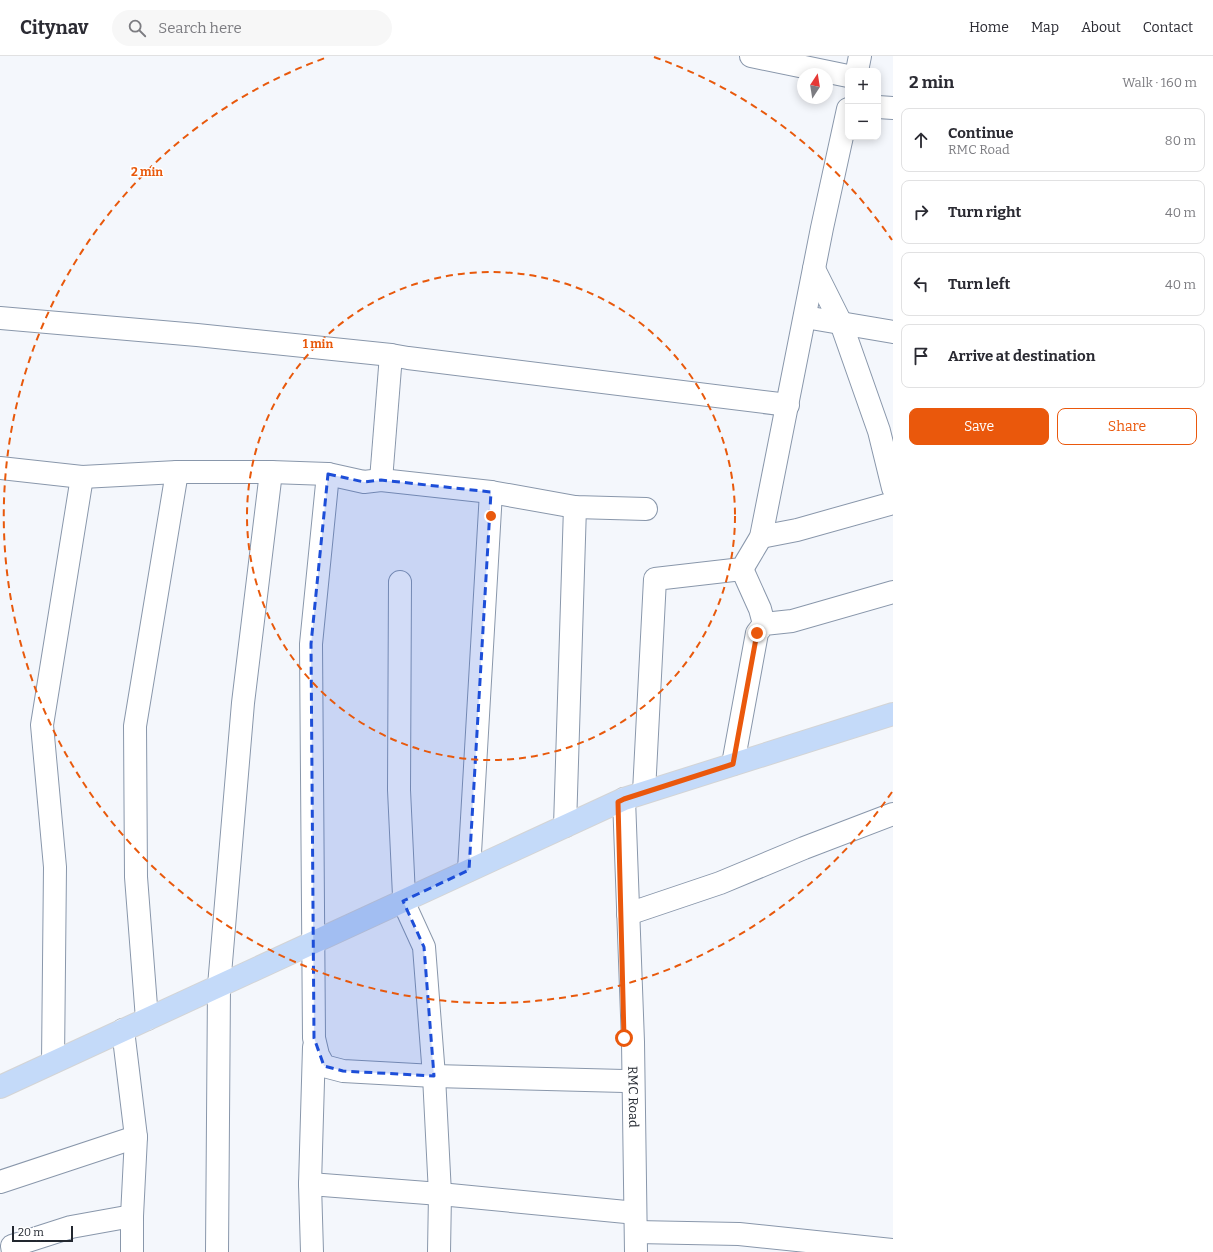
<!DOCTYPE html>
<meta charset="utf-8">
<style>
:root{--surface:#fff;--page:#f7f7f7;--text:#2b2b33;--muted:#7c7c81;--line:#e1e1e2;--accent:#ea580c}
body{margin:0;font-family:Bitter,serif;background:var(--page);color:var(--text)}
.controls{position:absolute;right:12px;top:12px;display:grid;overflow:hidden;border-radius:8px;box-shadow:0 2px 10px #0003}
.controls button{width:36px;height:36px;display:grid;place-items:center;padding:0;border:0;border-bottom:1px solid var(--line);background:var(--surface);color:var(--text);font:20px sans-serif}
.compass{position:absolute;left:797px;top:12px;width:36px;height:36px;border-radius:50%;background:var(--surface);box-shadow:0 2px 10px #0003;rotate:12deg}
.scale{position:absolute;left:12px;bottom:10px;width:61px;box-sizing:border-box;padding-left:4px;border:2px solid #22272f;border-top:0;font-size:11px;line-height:14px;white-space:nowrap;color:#22272f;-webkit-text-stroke:3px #fff;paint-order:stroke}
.stop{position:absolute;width:12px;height:12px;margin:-9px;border:3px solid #ea580c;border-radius:50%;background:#fff}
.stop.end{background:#ea580c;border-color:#fff;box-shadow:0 1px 4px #0008}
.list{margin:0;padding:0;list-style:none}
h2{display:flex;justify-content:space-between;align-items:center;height:52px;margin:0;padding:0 16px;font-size:17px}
h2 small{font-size:13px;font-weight:400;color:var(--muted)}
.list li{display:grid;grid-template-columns:26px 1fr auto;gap:12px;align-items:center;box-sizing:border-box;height:64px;margin:0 8px 8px;padding:0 8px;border:1px solid var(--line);border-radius:8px}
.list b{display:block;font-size:15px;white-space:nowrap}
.list p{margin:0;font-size:13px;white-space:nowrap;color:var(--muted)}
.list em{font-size:13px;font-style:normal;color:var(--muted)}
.actions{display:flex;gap:8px;padding:12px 16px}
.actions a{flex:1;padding:9px 0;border:1px solid var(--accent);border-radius:8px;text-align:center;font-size:14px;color:var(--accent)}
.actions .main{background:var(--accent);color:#fff}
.icon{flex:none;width:22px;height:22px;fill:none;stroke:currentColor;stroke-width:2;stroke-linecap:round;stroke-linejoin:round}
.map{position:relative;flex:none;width:893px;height:1196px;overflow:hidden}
header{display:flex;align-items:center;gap:24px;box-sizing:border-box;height:56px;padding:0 20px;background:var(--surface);border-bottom:1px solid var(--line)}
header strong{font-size:19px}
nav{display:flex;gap:22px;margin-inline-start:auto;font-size:14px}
.search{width:280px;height:36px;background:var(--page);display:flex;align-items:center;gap:10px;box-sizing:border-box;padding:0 14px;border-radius:22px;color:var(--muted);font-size:15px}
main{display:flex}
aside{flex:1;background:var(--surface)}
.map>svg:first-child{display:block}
</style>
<header>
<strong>Citynav</strong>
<div class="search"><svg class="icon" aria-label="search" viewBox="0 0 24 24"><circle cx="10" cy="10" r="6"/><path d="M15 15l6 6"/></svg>Search here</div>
<nav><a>Home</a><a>Map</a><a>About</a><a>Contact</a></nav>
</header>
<main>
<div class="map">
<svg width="893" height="1196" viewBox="0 0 893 1196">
<rect width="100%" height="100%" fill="#f4f7fc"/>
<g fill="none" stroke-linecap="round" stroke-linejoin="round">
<g stroke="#8997ab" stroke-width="24">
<g id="minor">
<path d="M751,0L848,20"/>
<path d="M857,15L860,0"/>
<path d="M878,51L893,52"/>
<path d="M814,213L841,267L879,375L893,432"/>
<path d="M805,261L893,276"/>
<path d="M0,262L197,279L391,299L408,302L788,349"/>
<path d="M0,412L82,421L177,416H271L328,418L364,426L381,424L491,436L575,451L646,453"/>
<path d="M328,418L311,588L314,982L318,999L324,1010L343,1015L434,1020L624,1025"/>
<path d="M381,424L391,299"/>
<path d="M761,481L797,474L893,447"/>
<path d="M742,513L760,553L764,568"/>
<path d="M400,526L399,734L404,840L403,845L424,891L434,1020L440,1138L439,1196"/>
<path d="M733,708L757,577L764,568L792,565L893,536"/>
<path d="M644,736L655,523L742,513L761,481L822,172L848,53"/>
<path id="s1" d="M624,743L633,986L636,1196"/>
<path d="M565,770L575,451"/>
<path d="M469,814L491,436"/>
<path d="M628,858L720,827L804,792L893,758"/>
<path d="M147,963L136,821L135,670L177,416"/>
<path d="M123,974L136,1081L132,1160V1196"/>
<path d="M53,1006L55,811L42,669L82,421"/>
<path d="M0,1126L136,1081"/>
<path d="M310,1128L440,1138L626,1156"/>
<path d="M636,1176L739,1178L893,1194"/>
<path d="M13,1196L12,1190L71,1171L132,1160"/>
<path d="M217,1196L219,930L243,647L271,416"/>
<path d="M312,1196L310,1128L314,991"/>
</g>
</g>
<g stroke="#d3d4d5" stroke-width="24">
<path id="major" d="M0,1031L624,743L893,658"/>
</g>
<use href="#minor" stroke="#fff" stroke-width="22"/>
<use href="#major" stroke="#c4daf9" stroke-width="22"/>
</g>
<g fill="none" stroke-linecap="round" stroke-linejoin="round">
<path stroke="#ea580c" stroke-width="5" d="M624,982L618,746L624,743L733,708L757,577"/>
</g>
<path fill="#1d4ed8" fill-opacity="0.2" stroke="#1d4ed8" stroke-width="3" stroke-dasharray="8 5" stroke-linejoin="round" d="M328,418L364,426L381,424L491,436L469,814L403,845L424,891L434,1020L343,1015L324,1010L314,982L311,588Z"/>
<g fill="none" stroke="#e8590c" stroke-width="2" stroke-dasharray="7 5">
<circle cx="491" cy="460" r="244"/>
<path d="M892 736A487 487 0 1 1 328 1M654 1A487 487 0 0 1 892 184"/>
</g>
<g text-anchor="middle" stroke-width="3" stroke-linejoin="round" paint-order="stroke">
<g font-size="13" fill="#22272f" stroke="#fff">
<text dy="5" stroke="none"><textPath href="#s1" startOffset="298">RMC Road</textPath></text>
</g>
</g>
<circle cx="491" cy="460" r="6" fill="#e8590c" stroke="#fff" stroke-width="2"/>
<g font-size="12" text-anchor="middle" font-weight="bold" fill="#e8590c" stroke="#fff" stroke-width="3" stroke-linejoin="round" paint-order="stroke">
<text x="147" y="120">2 min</text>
<text x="318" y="292">1 min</text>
</g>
</svg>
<div class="controls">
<button>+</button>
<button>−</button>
</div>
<svg class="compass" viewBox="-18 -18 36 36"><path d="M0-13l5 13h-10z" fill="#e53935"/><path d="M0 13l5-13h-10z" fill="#7c7c81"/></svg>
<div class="scale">20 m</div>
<div class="stop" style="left:624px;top:982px"></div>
<div class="stop end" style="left:757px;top:577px"></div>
</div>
<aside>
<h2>2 min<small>Walk · 160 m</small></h2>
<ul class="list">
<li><svg class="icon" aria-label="ahead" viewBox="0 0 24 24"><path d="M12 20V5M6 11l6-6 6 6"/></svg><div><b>Continue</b><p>RMC Road</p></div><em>80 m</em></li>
<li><svg class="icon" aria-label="right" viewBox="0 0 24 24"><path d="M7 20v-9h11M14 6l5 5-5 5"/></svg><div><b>Turn right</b></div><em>40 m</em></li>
<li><svg class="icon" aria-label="left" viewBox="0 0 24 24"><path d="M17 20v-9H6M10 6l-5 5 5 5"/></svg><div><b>Turn left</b></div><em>40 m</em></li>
<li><svg class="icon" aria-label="arrive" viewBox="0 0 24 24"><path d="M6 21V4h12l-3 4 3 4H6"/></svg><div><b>Arrive at destination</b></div></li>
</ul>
<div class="actions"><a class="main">Save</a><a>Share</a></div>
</aside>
</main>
